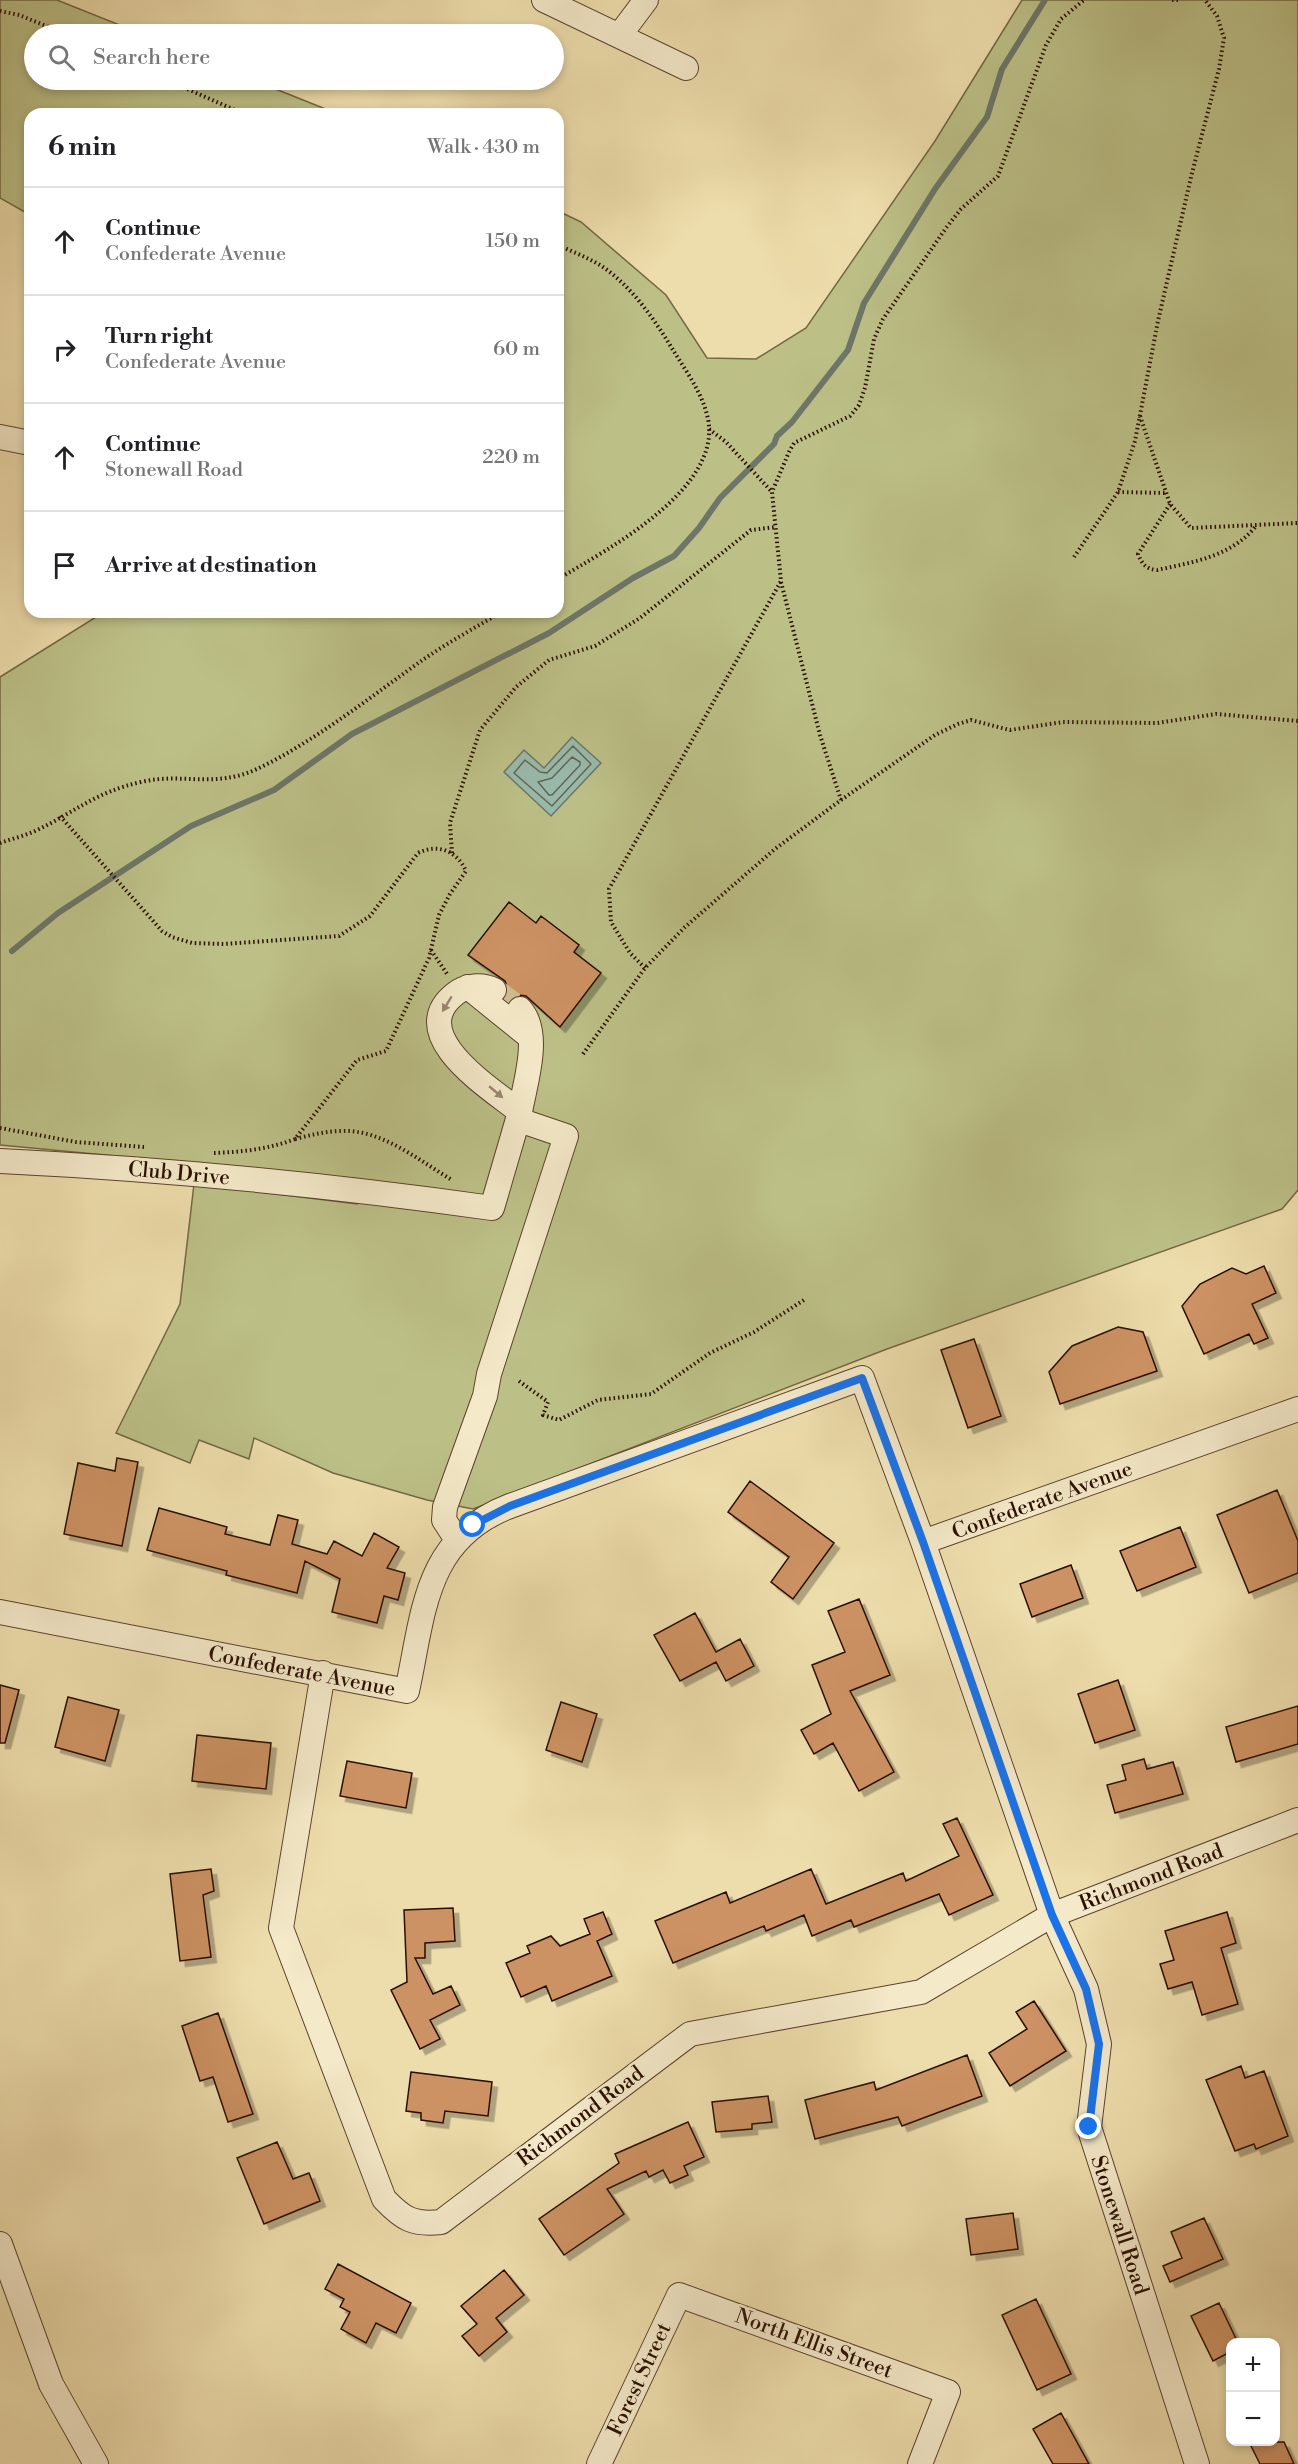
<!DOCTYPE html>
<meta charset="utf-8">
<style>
:root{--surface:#fff;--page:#f6f6f6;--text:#202124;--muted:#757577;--line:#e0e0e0}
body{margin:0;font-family:"Libre Bodoni",serif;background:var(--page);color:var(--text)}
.controls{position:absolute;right:18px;bottom:18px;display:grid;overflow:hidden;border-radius:12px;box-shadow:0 3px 9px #0003}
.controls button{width:54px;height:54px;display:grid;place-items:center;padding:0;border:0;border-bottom:2px solid var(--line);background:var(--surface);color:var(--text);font:30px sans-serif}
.stop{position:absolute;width:18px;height:18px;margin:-14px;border:4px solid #1a73e8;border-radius:50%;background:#fff}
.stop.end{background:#1a73e8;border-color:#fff;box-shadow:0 2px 6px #0008}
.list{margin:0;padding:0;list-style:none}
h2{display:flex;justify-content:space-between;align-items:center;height:78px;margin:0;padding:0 24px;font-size:26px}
h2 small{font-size:20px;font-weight:400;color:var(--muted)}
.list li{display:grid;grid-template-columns:39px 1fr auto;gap:18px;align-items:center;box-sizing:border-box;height:108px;padding:0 24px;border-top:2px solid var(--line)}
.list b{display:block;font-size:22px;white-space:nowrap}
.list p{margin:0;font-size:20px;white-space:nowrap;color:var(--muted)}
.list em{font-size:20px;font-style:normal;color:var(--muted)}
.icon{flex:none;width:33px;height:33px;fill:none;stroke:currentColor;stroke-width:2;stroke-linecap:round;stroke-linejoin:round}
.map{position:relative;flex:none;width:1298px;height:2464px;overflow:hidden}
.search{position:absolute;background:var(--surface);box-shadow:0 3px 9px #0003;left:24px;top:24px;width:540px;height:66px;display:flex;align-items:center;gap:15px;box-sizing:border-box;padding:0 21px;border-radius:33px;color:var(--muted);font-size:22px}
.panel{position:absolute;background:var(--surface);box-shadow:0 3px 9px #0003;left:24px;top:108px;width:540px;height:510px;border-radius:18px}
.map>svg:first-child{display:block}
</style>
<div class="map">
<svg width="1298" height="2464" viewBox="0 0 1298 2464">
<defs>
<filter id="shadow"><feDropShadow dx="5.5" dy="5.5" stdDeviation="0" flood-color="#0004"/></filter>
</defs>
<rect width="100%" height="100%" fill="#eeddac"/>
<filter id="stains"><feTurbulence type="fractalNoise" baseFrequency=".00333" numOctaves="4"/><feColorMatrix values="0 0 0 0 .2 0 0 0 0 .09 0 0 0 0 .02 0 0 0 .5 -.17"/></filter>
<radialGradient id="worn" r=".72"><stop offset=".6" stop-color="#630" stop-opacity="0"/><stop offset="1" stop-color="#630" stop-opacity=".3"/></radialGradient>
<path fill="#bcc087" stroke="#736844" stroke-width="1.5" d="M0,0H57L142,34H34V80H253L338,114H30V215L0,198Z
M1022,0H1298V1190L1282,1209L887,1349L473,1509L427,1500L333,1473L254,1438L249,1459L199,1440L190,1463L116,1433L180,1304L194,1184L357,1204L360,1179L0,1145V677L104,612H558V211L581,222L666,295L707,358L756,359L806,328L935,141Z"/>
<path fill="#99bbad" stroke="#6d7668" stroke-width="1.5" d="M572,737L601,763L551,816L504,772L524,750L544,768Z"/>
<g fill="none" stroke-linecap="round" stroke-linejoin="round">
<path stroke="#626557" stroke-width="1.5" d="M573,746L591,764L552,806L514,773L525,760L540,772L547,773Z
M572,757L580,762V765L552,795H549L538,782L552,778Z"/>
<path stroke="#6d7668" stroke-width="6" d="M12,951L58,913L191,826L274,790L352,734L549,633L633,578L674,556L699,528L720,498L774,444L777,436L792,422L848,350L864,303L935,189L987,117L1002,69L1045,0"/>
</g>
<path fill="#cd9263" stroke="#2a0f01" stroke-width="1.5" filter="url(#shadow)" d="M509,902L536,923L541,916L579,945L574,952L601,973L560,1027L526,996L519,995L508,1001L505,998L508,989L505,981L468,955Z
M1264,1266L1276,1293L1252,1304L1268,1338L1254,1344L1249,1334L1204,1354L1182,1306L1200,1284L1232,1268L1246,1274Z
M1118,1327L1143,1332L1157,1371L1060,1404L1049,1372L1072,1346Z
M974,1339L1001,1416L968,1428L941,1350Z
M117,1458L138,1462L122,1546L64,1534L78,1463L115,1471Z
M750,1481L834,1543L793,1599L771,1582L789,1557L728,1512Z
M1277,1490L1298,1541V1573L1249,1593L1217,1515Z
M159,1508L227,1527L225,1534L270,1545L278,1515L298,1520L292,1544L327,1554L334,1541L362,1556L374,1533L399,1547L387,1568L405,1573L398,1600L384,1596L377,1623L332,1612L340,1579L305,1561L297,1593L226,1575L227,1571L147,1550Z
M1180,1527L1196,1567L1137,1591L1120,1551Z
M1071,1565L1083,1598L1032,1617L1020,1584Z
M859,1599L890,1675L850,1691L894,1772L859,1791L833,1743L814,1754L801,1730L831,1714L812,1665L845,1652L828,1611Z
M695,1613L716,1652L740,1639L754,1666L726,1681L716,1662L680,1681L654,1635Z
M1118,1680L1135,1730L1095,1743L1078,1694Z
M0,1685L19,1690L5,1743H0Z
M68,1697L119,1710L105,1761L55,1747Z
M561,1702L597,1714L582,1762L546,1750Z
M1298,1706V1744L1236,1762L1226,1727Z
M197,1735L271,1743L266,1789L192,1781Z
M1144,1759L1147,1769L1173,1762L1183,1794L1115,1813L1107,1785L1126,1780L1122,1765Z
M347,1761L412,1773L406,1808L340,1796Z
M957,1818L993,1895L949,1915L939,1894L854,1927L851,1920L812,1936L804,1915L766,1931L764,1926L673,1963L655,1921L726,1892L730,1903L811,1869L826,1904L903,1873L906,1881L959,1856L943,1824Z
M211,1869L214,1891L203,1895L211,1957L180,1961L170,1874Z
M453,1908L455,1941L425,1943V1958H415L433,1994L451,1986L460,2005L430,2020L440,2039L420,2049L391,1990L407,1982L404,1910Z
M603,1912L612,1934L597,1941L612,1976L552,2001L546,1986L521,1997L506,1963L530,1953L527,1946L551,1936L560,1946L590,1934L584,1919Z
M1227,1912L1236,1943L1221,1948L1238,2004L1202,2015L1192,1982L1168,1989L1160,1964L1174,1960L1165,1931Z
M1034,2001L1066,2051L1010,2086L989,2053L1027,2029L1016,2012Z
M218,2013L253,2114L228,2122L213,2077L200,2081L182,2026Z
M967,2055L982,2096L902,2126L898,2117L815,2139L805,2100L874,2082L876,2090Z
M1241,2066L1245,2078L1264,2071L1288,2136L1256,2149L1254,2144L1235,2151L1206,2080Z
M411,2072L492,2082L488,2116L445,2111L443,2123L421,2120V2113L406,2111Z
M768,2096L772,2122L752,2124V2129L716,2132L712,2102Z
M688,2122L704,2157L684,2166L688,2175L670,2183L663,2170L649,2177L646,2171L607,2189L624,2214L564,2255L539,2219L619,2163L615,2154Z
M277,2142L293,2179L309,2173L320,2201L264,2224L237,2158Z
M1013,2213L1018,2249L971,2255L966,2219Z
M1204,2218L1223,2259L1170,2282L1163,2266L1182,2258L1171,2232Z
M338,2264L411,2303L396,2333L376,2323L366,2343L341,2329L350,2312L340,2307L344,2299L325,2289Z
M504,2270L524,2295L496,2318L507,2332L479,2356L462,2336L477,2324L461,2306Z
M1036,2299L1071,2374L1037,2390L1002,2315Z
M1219,2303L1238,2343H1230V2352L1213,2361L1191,2316Z
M1061,2413L1089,2464H1053L1033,2429Z
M1249,2442H1284L1294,2464H1260Z"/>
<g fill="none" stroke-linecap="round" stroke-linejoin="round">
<path stroke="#d1be92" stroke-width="24" stroke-dasharray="24 12" stroke-linecap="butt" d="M494,990L520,1009"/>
<g stroke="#5b422c" stroke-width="26">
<path id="minor" d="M544,0L686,68
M619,36L646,0
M0,437L30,443
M468,987L530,1037
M494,990C482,984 466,985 455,994C403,1035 492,1089 520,1112C525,1083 542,1033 520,1009
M0,1161C164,1169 329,1185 492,1208L520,1112
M457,1540L444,1520L445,1507L485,1396L489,1374L566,1136L519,1120
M923,1542L1298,1409
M0,1612L407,1691C424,1613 424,1539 510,1506L862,1378L923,1542L1052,1915L1086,1989L1099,2044L1089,2127L1197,2464
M323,1673L281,1928L384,2199C403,2219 413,2225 441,2222L690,2034L921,1992L1052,1915L1298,1820
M0,2244L51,2384L96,2464
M599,2464L679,2295L948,2392L920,2464"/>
</g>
<path stroke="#2a0f01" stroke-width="4" stroke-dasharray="1.5 3" stroke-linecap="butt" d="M1172,0H1179
M0,11L19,15L66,34
M167,80L244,114
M558,245C573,252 589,258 603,267C632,287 655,320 673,350C686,371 703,394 708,419C722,489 608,549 558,579
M1140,416L1170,504L1191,528L1298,523
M709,429L726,442L772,492
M1118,492L1166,493
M1170,504L1138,554C1142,564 1146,569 1157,570C1194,562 1232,556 1256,526
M1074,557L1118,492L1135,441L1158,321L1191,177L1219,69L1224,38L1217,16L1205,0
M781,582L820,735L841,800
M60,816L162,931L172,937L192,943L224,944L339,936L370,916L418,853C438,843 457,851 466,871L450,894L439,915L429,958L386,1051L357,1060L295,1139C311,1135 326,1131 342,1131C381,1129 420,1161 452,1180
M0,843C11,839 24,836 35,831C74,813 95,792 141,782C183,772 213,789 257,769C314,742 373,695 424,659C449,642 476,627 502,612
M452,853L450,823L480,730L516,687L549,660L595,646L640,618L751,530L776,527
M431,950L447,974
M645,968L630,953L611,922L609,889L781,581L772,492L789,452L794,443L850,416L859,405L865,388L874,339L883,319L946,228L961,209L998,176L1046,45L1061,19L1084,0
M583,1054L645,968L685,927L775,849L841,800L935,735L958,724L971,720L1010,730L1063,722L1157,723L1216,714L1298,721
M0,1128L76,1142L144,1147
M214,1153C242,1152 269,1149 295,1139
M519,1381L548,1402L543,1415L559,1420L598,1400L651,1394L710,1353L754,1332L804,1300"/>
<use href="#minor" stroke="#f4e9c9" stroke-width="24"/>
</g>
<defs><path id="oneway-solid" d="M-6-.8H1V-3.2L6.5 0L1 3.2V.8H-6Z" transform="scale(1.5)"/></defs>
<g fill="#99876f">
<use href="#oneway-solid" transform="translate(447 1004) rotate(121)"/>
<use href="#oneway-solid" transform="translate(496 1092) rotate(40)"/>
</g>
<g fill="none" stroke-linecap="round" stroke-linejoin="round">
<path stroke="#1a73e8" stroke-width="8" d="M473,1525L510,1506L862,1378L923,1542L1052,1915L1086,1989L1099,2044L1089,2127"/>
</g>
<g text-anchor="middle" stroke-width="5" stroke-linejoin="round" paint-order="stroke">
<g font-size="21" fill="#2a0f01" stroke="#f4e9c9">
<text transform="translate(179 1173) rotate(5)" y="7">Club Drive</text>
<text transform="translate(1042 1500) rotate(-20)" y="7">Confederate Avenue</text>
<text transform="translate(302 1671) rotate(11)" y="7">Confederate Avenue</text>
<text transform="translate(1151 1877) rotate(-21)" y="7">Richmond Road</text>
<text transform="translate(580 2116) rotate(-37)" y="7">Richmond Road</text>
<text transform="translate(1120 2225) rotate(72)" y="7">Stonewall Road</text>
<text transform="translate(814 2343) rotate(20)" y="7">North Ellis Street</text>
<text transform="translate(639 2379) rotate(-65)" y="7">Forest Street</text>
</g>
</g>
<rect width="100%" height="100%" filter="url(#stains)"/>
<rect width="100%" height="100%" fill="url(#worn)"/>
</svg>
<div class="controls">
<button>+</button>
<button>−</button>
</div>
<div class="stop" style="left:473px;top:1525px"></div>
<div class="stop end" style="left:1089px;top:2127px"></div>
<div class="search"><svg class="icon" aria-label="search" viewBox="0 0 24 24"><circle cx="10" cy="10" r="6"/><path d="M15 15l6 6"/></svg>Search here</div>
<section class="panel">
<h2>6 min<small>Walk · 430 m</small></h2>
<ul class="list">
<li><svg class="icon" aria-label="ahead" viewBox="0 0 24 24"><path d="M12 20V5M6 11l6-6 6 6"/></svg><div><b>Continue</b><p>Confederate Avenue</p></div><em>150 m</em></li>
<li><svg class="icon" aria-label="right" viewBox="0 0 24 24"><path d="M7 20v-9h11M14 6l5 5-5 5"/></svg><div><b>Turn right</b><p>Confederate Avenue</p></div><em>60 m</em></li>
<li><svg class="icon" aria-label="ahead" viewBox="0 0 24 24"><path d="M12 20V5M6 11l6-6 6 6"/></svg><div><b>Continue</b><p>Stonewall Road</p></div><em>220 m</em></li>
<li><svg class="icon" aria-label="arrive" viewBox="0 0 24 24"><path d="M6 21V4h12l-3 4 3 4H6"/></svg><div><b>Arrive at destination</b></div></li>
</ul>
</section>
</div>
